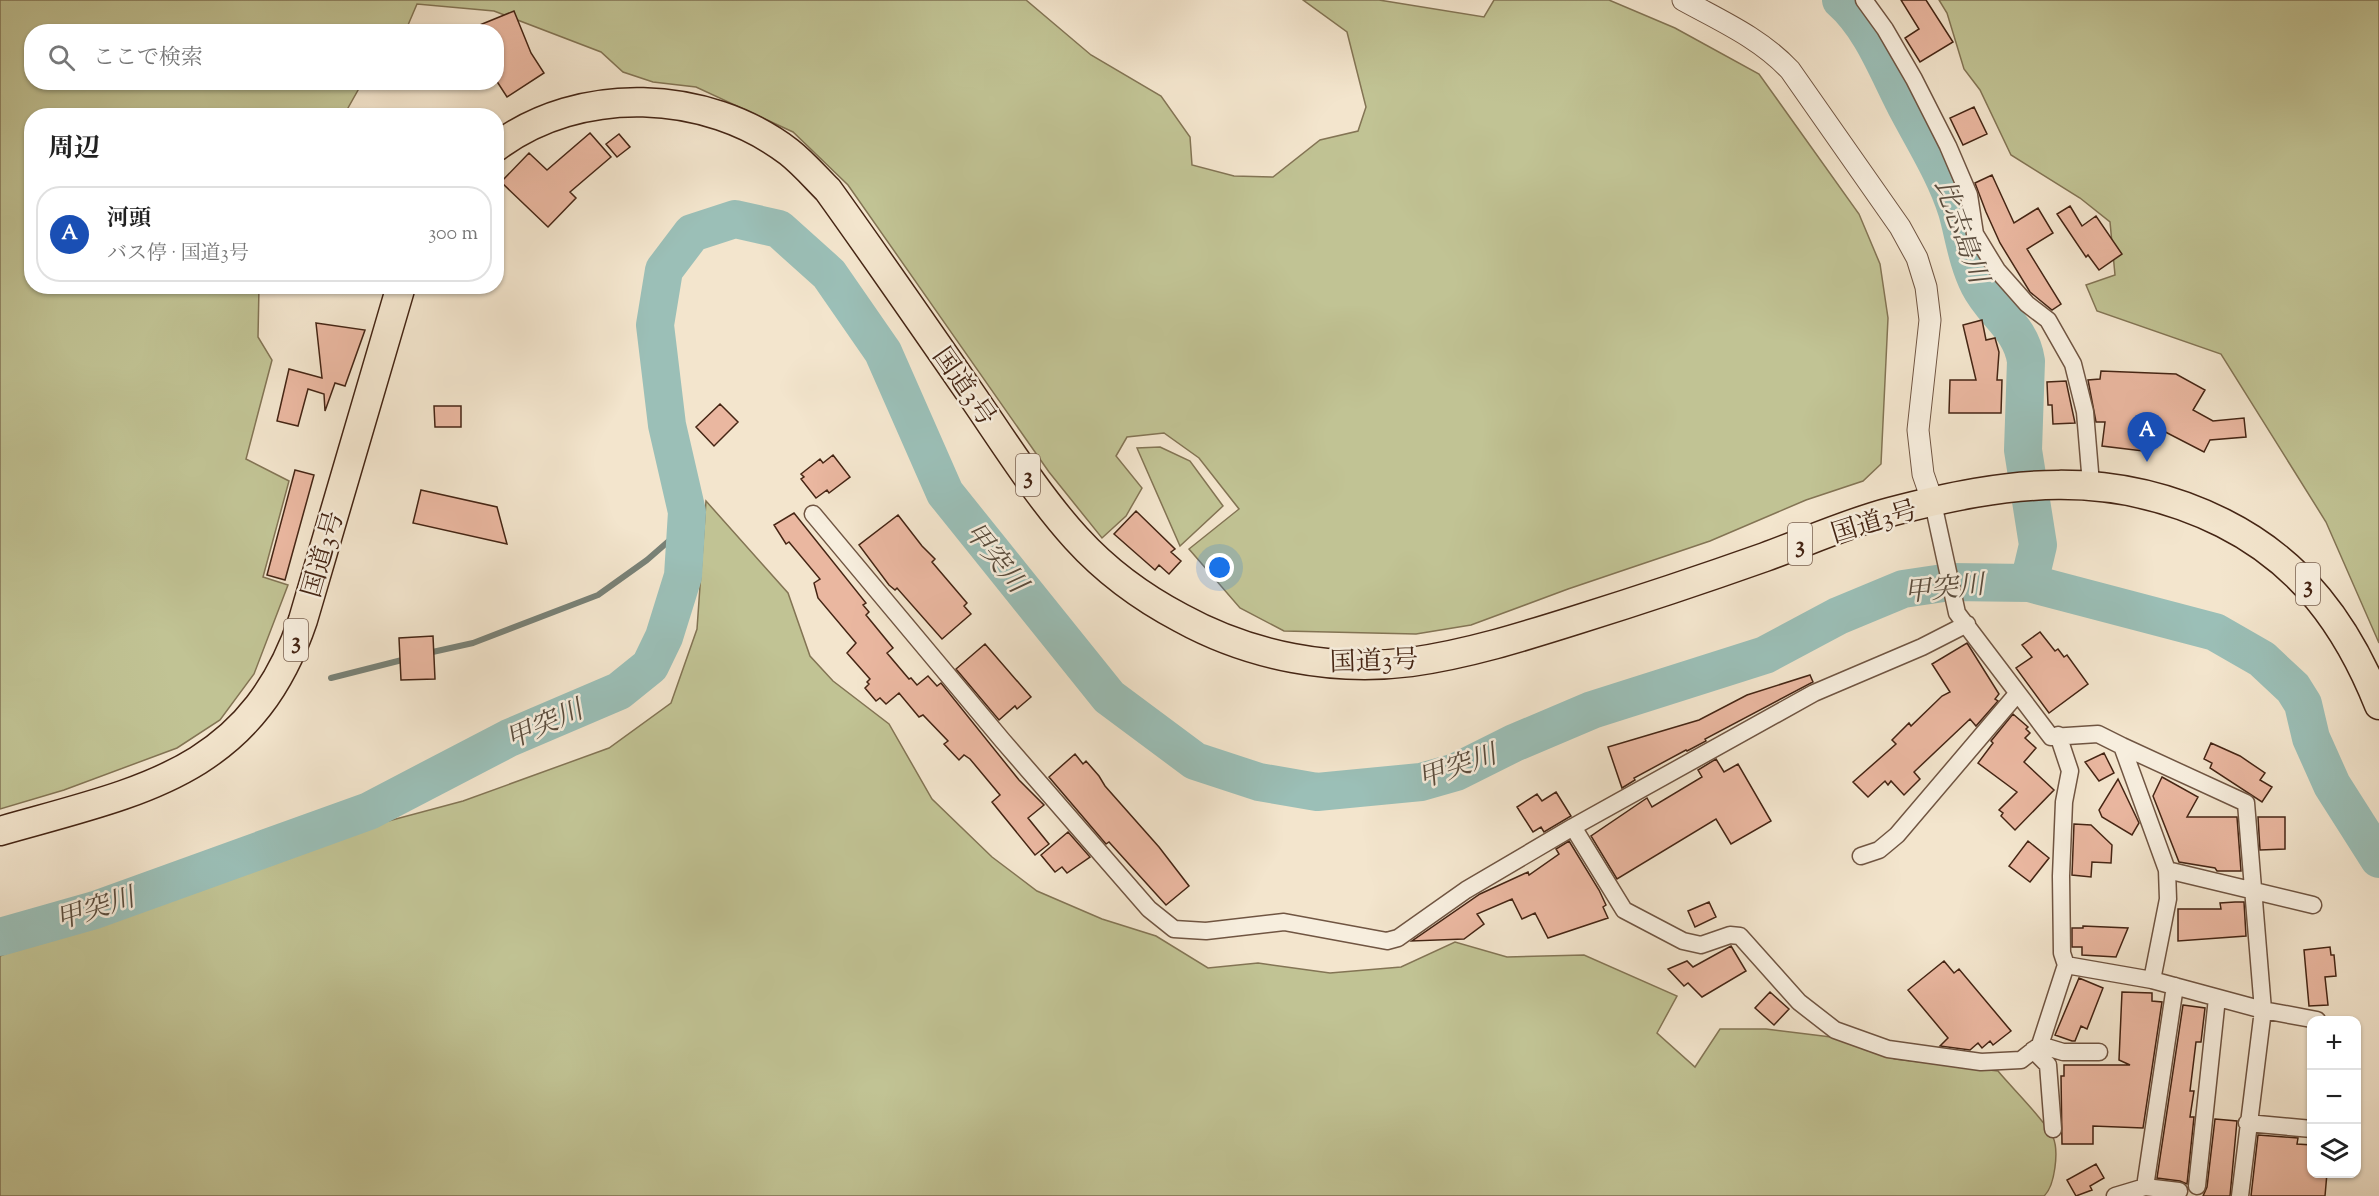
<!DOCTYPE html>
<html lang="ja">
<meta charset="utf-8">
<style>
:root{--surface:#fff;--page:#f6f6f6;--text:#222;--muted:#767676;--line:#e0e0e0;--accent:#d93025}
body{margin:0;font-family:"Sorts Mill Goudy","Noto Serif JP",serif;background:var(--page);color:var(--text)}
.controls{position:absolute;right:18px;bottom:18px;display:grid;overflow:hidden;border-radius:12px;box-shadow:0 2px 4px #0004}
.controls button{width:54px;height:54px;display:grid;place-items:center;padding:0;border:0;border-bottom:2px solid var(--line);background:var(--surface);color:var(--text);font:30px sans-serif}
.you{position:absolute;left:1220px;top:568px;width:21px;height:21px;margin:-15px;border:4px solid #fff;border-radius:50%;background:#1a73e8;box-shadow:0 0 0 9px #1a73e833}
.badge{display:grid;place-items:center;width:39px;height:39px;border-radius:50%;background:var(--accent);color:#fff;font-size:20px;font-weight:700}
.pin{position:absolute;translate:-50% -50px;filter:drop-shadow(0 2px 3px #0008)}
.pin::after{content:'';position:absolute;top:32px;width:21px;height:18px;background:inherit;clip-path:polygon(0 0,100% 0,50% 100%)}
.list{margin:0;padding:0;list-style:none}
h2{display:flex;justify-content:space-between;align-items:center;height:78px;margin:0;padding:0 24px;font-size:26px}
h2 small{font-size:20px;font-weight:400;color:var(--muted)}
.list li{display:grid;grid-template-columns:39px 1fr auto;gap:18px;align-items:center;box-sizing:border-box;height:96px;margin:0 12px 12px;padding:0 12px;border:2px solid var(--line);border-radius:24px}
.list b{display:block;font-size:22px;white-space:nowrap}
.list p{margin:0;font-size:20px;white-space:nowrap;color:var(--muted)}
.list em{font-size:20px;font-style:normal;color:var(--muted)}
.icon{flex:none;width:33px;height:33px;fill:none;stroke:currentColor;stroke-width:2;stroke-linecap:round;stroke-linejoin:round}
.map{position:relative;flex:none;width:2379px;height:1196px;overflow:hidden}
.search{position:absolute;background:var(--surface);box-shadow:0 2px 4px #0004;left:24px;top:24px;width:480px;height:66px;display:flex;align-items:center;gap:15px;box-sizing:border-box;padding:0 21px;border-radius:24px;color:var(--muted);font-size:22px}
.panel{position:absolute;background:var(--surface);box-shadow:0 2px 4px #0004;left:24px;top:108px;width:480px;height:186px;border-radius:24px}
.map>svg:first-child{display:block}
</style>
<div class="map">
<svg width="2379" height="1196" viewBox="0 0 2379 1196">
<rect width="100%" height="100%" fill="#f3e5cd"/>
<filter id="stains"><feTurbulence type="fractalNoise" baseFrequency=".00333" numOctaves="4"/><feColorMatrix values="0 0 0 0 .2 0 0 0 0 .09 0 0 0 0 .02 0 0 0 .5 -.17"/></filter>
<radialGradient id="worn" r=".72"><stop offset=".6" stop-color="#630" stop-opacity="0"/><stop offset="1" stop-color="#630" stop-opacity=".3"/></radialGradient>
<path fill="#c1c394" stroke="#837454" stroke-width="1.5" d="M0,0H1026L1091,55L1161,96L1190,137L1192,165L1234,176L1273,177L1320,140L1358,131L1366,107L1347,32L1303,0H1379L1484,17L1494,0H1609L1675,28L1759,74L1859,214L1880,264L1888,318L1881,464L1863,481L1806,500L1710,541L1568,589L1471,625L1416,634L1284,631L1240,608L1189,549L1239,509L1199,458L1164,433L1127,437L1116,456L1142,488L1126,516L1102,538L1049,472L848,185L793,132L696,87L653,82L623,72L601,52L494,11L417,4L405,32H32V82L362,83L344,115L32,116V286L259,287L258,337L272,360L246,459L289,481L263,577L288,585L254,674L220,720L177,748L64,790L0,809Z
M1939,0H2379V643L2326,522L2221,354L2097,311L2086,285L2115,275L2110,222L2080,198L2011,155L1980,90L1964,69L1947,13Z
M1160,447L1190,461L1223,506L1180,546L1137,448Z
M706,501L788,593L810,656L833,681L889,724L932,799L992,857L1037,891L1102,919L1156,936L1208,968L1258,963L1330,973L1401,967L1455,942L1507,957L1584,955L1677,996L1657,1033L1695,1067L1720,1029H1766L1831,1037L1895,1059L1998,1071C2011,1087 2045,1120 2053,1137C2059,1151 2055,1186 2044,1196H0V956L220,866L463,801L609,748L671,703L697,629Z"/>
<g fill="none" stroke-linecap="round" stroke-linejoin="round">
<path stroke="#798176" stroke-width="6" d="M428,653L473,643L598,595L647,560L686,526
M331,678L406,659"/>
<path stroke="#9bbfb7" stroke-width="38" d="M1841,0C1873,28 1889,75 1909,112C1926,144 1946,176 1957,211C1964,236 1967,261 1979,285C1993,313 2021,327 2026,361L2023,450L2038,545L2029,583
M0,937L95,910L369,811L509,738L619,691L650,666L664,637L683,576L687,512L667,425L655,325L664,270L692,233L735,219L779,229L829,274L883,352L945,493L1109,697L1195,761L1259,782L1317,792L1421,782L1456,772L1514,743L1592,710L1765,655L1838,616L1903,589L1950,582L2029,583L2215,632L2262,659L2293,688L2303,704L2311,738L2332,785L2379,859"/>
</g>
<path fill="#eab7a0" stroke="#452514" stroke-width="1.5" d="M1901,0H1926L1953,42L1920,62L1905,38L1919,29Z
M514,11L531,53L544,73L507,97L496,80V32L465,31Z
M1974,107L1987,134L1963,145L1950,118Z
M590,133L611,157L570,192L576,198L548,227L501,182L529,153L547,170Z
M619,134L630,147L617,157L606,144Z
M1992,175L2014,223L2038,208L2053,233L2027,249L2061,304L2052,310L2030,292L2000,243L1986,212L1975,183Z
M2070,206L2082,226L2096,216L2122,254L2099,270L2088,255L2086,257L2057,214Z
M1982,320L1986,340L1995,338L1999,352L1997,380H2002L2001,413H1949L1950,380H1976L1963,325Z
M316,323L365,330L345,386L335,383L325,411L324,394L308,389L298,426L277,421L289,369L322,378Z
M2101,371L2176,374L2205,390L2193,410L2213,421L2244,418L2246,437L2210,440L2204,452L2146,422L2143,451L2102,446L2105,422H2096L2088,380L2100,379Z
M2066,381L2075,423L2053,424L2052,405H2048L2047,382Z
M720,404L738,422L714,446L696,427Z
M434,406H461V427H435Z
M833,455L850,477L829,493L827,490L816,498L801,479L804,477L801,474L820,459L823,463Z
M295,470L314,475L285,580L267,575Z
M421,490L497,507L507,544L413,523Z
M1136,511L1175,549L1171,552L1181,561L1169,574L1159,565L1155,570L1114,534Z
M794,513L866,603L863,605L869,612L866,615L893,648L887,653L909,679L911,678L917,685L928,676L937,686L941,683L1019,780L1044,805L1028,818L1049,844L1035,855L992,802L1000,795L970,759L964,755L959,760L944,744L948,741L923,715L919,717L899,693L886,704L880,698L876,701L865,688L869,684L867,682L870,679L847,653L856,643L818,598L814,583L820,579L789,542L786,544L774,525Z
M898,515L922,546L935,559L932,562L967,603L964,606L971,614L942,639L897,588L895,590L889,585L859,545Z
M2040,632L2055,651L2058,649L2064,657L2067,655L2088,684L2049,713L2016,668L2032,657L2022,645Z
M433,636L435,679L401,680L399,638Z
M1967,643L1999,694L1995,699L1998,701L1976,726L1970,719L1914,772L1920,779L1904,795L1891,781L1888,785L1885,781L1868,797L1853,782L1896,744L1892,740L1909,723L1911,726L1942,696L1950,692L1932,664Z
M985,644L1031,697L1017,709L1015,706L999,720L956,669Z
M1810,675L1813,682L1705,739L1706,741L1687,751L1686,750L1634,778L1635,780L1622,788L1608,747L1699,720L1747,695Z
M2013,714L2028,727L2026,729L2030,733L2025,738L2036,748L2024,762L2054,790L2015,830L2001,816L2003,813L1999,810L2017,792L1978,763L1993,743L1991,741Z
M2211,743L2240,756L2265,773L2260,780L2272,787L2262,802L2210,768L2212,763L2204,759Z
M2104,753L2114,773L2099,781L2085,762Z
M1075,754L1083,764L1086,761L1099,776L1105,786L1159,847L1189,886L1166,905L1109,842L1106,844L1049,777Z
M1716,759L1724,772L1738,764L1771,821L1731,844L1716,819L1617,879L1591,836L1647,798L1652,807L1702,777L1698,770Z
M2162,777L2198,797L2187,817H2237L2241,871H2217L2215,868L2179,862L2153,796Z
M2118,779L2139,823L2132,835L2102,817L2099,810Z
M1556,792L1571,816L1544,832L1541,827L1533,832L1517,807L1537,794L1542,801Z
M2258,817H2285V849L2260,850Z
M2074,824L2091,825L2112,845L2111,863L2092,862L2091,877L2072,875Z
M1068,832L1090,857L1067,873L1062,867L1055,872L1041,855Z
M1569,841L1599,890L1606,905L1603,907L1608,918L1548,938L1535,913L1522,919L1512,899L1477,914L1484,924L1464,939L1412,941L1480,894L1528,872L1529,875L1559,854L1556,849Z
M2028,841L2049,858L2030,882L2009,866Z
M1709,902L1716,917L1695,927L1688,911Z
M2235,902H2244L2246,936L2178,941V909H2221L2220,903Z
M2083,926L2128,928L2116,957L2082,955V947H2072V928H2083Z
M1731,946L1746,971L1702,997L1688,983L1684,986L1668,969L1687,961L1693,967Z
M2330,947L2331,955H2334L2336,976L2325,977L2328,1005L2309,1006L2304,950Z
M1944,961L1954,973L1959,969L2011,1031L1993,1045L1990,1041L1982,1048L1978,1043L1970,1050L1940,1046L1948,1038L1908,990Z
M2079,978L2103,988L2087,1029L2081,1026L2075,1041H2072L2055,1035Z
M1770,992L1789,1009L1774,1025L1755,1008Z
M2122,992L2152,993V1001L2162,1002L2143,1128L2093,1126V1144H2062L2061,1076H2064V1065H2130L2119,1060Z
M2183,1005L2205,1008L2201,1042H2196L2190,1091H2194L2190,1117H2194L2187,1184L2180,1181L2157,1178Z
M2215,1119L2237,1121L2230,1196H2203L2207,1187Z
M2258,1135L2298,1138L2297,1144L2312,1145V1173H2327L2325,1196H2251Z
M2096,1164L2104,1178L2090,1186L2092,1190L2076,1196L2067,1180Z"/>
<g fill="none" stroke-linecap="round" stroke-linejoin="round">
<g stroke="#705542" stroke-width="19">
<path id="minor" d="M1864,0L1885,29L1914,79L1948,146L1969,195L1975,234L1997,270L2027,304L2048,320L2073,364L2085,412L2091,484
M1933,503L1957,613L2051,737L2098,734L2122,746L2167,870L2168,899L2152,980L2263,1010L2240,1196
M813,514L1003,741L1149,909L1174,929L1206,931L1284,922L1387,941L1398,938L1466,890L1573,827L1814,693L1922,647L1967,624
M2058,735L2070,771L2064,802L2061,876L2062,953L2066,965
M2122,746L2246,803L2263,1010L2317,1020
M1573,827L1624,910L1683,941L1701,945L1730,935L1740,936L1799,1002L1835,1030L1888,1049L1981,1062L2021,1060L2040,1045L2066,965L2152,980
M1861,856L1879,850L1897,835L2017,694
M2167,870L2313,905
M2175,986L2145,1187L2179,1191
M2040,1045L2063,1052H2099
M2033,1050L2048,1065L2053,1129
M2247,1123L2312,1129
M2197,1186L2217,998
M2115,1196L2145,1187"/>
</g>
<g stroke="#705542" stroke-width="23">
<path id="tertiary" d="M1683,0C1721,21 1760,38 1790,70L1900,227L1917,258L1926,287L1930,320L1918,430L1923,474L1933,503"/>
</g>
<g stroke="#452514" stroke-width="31">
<path id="trunk" d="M496,147C580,84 707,89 789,152C803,163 815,177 828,190C874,254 919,319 964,384C999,434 1035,493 1076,538C1105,570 1143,598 1181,618C1250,656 1333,672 1411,662C1468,654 1522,637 1576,620C1640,600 1703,579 1765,557C1806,542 1848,523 1890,512C2008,481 2110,467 2223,523C2301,562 2347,625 2379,705
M0,831C140,791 251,774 303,620L401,286"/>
</g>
<use href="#minor" stroke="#f7eede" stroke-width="16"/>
<use href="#tertiary" stroke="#f7eede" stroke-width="21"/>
<use href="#trunk" stroke="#f3e5cd" stroke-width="28"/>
</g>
<g text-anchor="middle" stroke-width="5" stroke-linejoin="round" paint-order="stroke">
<g fill="#f7eede" stroke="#7a6151" stroke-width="1.5">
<rect x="1016" y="454" width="24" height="42" rx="4.5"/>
<rect x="1788" y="523" width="24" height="42" rx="4.5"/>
<rect x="2296" y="563" width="24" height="42" rx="4.5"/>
<rect x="284" y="619" width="24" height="42" rx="4.5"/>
</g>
<g font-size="24" font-weight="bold" fill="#452514">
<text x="1028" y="483">3</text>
<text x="1800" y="552">3</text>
<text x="2308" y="592">3</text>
<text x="296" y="648">3</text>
</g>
<g font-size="26" fill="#452514" stroke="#f7eede">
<text transform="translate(965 386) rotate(55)" y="9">国道3号</text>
<text transform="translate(1874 521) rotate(-17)" y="9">国道3号</text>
<text transform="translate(322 554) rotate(-74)" y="9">国道3号</text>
<text transform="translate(1374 660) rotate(-2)" y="9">国道3号</text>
</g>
<g font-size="27" font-style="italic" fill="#5a4c3d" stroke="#f7eede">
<text transform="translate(1962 231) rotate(70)" y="9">比志島川</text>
<text transform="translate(996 557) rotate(51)" y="9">甲突川</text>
<text transform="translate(1944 588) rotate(-6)" y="9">甲突川</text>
<text transform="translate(544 724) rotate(-24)" y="9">甲突川</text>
<text transform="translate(1457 766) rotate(-19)" y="9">甲突川</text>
<text transform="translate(95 908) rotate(-18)" y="9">甲突川</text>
</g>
</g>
<rect width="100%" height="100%" filter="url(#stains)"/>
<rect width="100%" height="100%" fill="url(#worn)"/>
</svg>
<div class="controls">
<button>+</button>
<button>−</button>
<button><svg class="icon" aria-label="layers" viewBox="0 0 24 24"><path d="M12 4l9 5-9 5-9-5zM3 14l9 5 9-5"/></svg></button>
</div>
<div class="you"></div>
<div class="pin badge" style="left:2147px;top:462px;background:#1a4fb4">A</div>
<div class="search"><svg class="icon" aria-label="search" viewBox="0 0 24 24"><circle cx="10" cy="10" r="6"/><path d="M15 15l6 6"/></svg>ここで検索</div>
<section class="panel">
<h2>周辺<small></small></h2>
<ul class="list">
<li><span class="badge" style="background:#1a4fb4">A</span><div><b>河頭</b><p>バス停 · 国道3号</p></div><em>300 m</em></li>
</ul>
</section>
</div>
